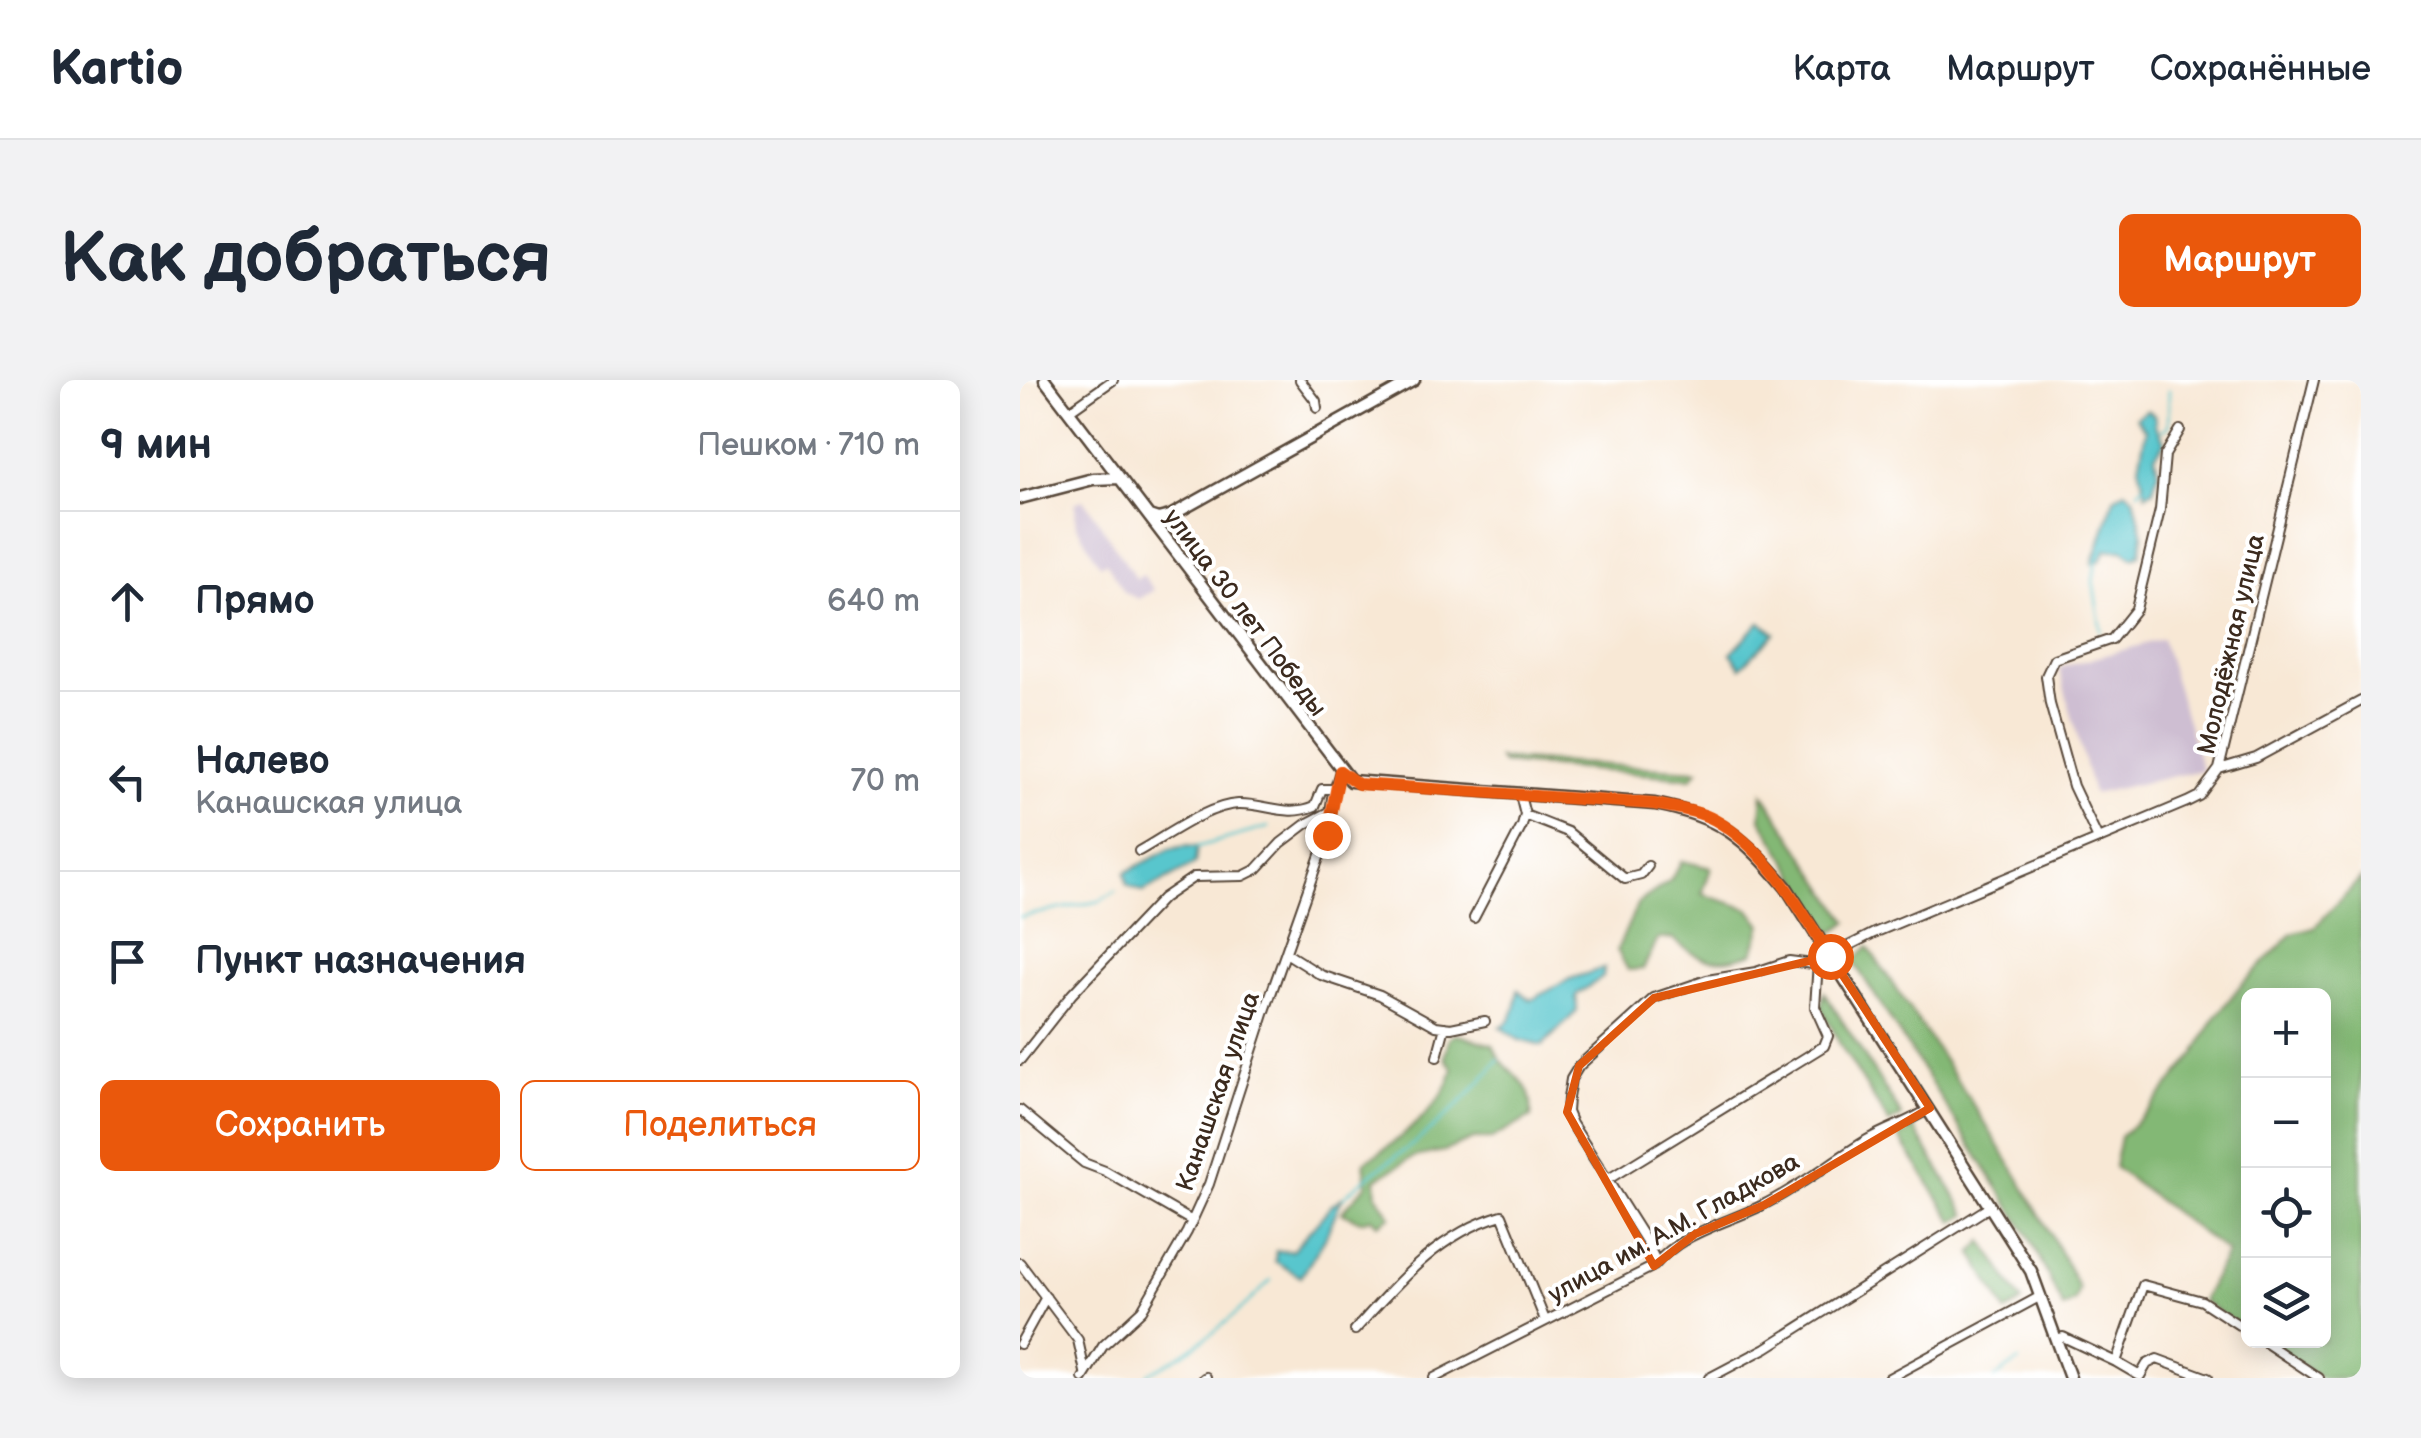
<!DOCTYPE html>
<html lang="ru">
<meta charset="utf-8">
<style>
:root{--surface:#fff;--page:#f2f2f3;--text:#1f2937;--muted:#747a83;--line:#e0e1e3;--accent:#ea580c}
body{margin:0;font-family:"Balsamiq Sans",sans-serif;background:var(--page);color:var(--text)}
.controls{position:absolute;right:30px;bottom:30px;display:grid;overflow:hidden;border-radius:15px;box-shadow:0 5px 25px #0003}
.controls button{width:90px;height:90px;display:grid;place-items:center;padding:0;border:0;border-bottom:2px solid var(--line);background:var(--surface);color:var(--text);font:50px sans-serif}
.stop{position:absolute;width:30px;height:30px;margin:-22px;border:8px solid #ea580c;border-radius:50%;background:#fff}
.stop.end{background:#ea580c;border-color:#fff;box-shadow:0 2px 10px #0008}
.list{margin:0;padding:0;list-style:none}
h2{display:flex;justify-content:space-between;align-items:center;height:130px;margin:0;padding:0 40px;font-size:42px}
h2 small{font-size:32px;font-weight:400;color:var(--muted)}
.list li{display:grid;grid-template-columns:65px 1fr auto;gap:30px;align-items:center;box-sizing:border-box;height:180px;padding:0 40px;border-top:2px solid var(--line)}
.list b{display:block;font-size:38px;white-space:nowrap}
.list p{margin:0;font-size:32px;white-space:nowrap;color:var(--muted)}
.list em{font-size:32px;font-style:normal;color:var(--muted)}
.actions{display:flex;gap:20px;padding:30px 40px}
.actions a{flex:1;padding:22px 0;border:2px solid var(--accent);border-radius:15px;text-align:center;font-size:35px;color:var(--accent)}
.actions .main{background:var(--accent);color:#fff}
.icon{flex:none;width:55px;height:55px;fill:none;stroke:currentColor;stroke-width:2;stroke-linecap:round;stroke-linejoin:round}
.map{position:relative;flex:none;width:1341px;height:998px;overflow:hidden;border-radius:15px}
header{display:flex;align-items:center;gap:60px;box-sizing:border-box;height:140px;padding:0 50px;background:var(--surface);border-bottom:2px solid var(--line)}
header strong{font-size:48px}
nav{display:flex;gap:55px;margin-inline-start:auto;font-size:35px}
.intro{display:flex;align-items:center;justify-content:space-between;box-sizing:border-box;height:240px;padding:0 60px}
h1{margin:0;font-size:70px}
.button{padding:25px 45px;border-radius:15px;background:var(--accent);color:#fff;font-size:35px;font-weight:700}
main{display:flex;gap:60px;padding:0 60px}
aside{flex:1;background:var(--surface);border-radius:15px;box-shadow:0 5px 25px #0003}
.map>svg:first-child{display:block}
</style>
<header>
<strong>Kartio</strong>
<nav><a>Карта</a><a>Маршрут</a><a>Сохранённые</a></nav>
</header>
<div class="intro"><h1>Как добраться</h1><a class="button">Маршрут</a></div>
<main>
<aside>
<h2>9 мин<small>Пешком · 710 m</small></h2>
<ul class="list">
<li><svg class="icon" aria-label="ahead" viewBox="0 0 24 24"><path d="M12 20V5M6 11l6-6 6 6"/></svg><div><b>Прямо</b></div><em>640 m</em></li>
<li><svg class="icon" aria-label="left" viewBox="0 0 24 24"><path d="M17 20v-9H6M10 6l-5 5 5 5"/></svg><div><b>Налево</b><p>Канашская улица</p></div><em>70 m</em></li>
<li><svg class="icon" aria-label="arrive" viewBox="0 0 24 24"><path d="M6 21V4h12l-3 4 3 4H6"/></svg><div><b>Пункт назначения</b></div></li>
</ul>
<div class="actions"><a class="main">Сохранить</a><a>Поделиться</a></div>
</aside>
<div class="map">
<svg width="1341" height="998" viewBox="0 0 1341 998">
<rect width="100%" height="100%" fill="#fff"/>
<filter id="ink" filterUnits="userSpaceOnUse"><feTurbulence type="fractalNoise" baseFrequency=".01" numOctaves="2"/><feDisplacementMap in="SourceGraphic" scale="20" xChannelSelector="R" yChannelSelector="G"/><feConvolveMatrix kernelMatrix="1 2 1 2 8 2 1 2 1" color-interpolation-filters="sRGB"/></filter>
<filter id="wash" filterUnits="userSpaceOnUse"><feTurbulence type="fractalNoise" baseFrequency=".0048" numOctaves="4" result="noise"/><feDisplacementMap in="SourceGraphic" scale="40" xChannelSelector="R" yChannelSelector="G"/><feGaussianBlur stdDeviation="2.25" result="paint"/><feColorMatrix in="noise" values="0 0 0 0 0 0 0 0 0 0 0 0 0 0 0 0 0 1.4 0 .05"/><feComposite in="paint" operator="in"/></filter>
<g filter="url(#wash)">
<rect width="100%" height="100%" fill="#f8e8d5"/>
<path fill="#cebed2" d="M64,119L116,199L123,195L134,210L119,219L105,213L86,182L80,185L56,145L55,123Z
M1142,259L1182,390L1073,414L1039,288Z"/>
<path fill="#83b874" stroke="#5f7149" stroke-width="2.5" d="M479,379L678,390L672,398L482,383Z
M743,413L828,542L812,553L741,439Z
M662,481L691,488L682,514L729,529L742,544L733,573C696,585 682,583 652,558L638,559L623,589L608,590L597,570L618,523L650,501Z
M1341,498V998H1302L1243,961H1304V616H1228V951L1182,921L1207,872L1094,787L1100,757L1129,730L1175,674L1193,641L1220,606L1272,554L1294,548Z
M848,567C922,678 1000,788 1059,909L1055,921L1043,928L1009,856L833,581Z
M804,612L882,736L869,743L822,668L801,627Z
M435,654L473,665C485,698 515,695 511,737L471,759H453L424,771L394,777L356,799L357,816L371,836L358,844L352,838L340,841L322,832L347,804L344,782C373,766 429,722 433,688L425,678L429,658Z
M894,748L947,835L934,842L879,757Z
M963,861L1002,922L986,932L952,873Z"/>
<path fill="#58c6cd" stroke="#4a7876" stroke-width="2.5" d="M1128,30L1135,36V45L1145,62L1135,76L1138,92L1133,110L1126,114L1119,86L1126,50L1116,37Z
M1105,111L1114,117L1123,155L1120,174L1113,177L1103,170H1086L1080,181L1073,183L1094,118Z
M740,242L755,253L721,287L711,273Z
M166,466L177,467L175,484L123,512L107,505L105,493L150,469Z
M584,588L583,597L556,615L557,631L522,666L499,660L480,647C496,640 496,625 498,610L511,620L550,599Z
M322,818L305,858L281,897L255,881L256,871H272L313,824Z"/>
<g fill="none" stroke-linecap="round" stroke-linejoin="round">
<path stroke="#58c6cd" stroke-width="2.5" d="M1142,50L1148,47L1149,10
M1118,111L1124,105
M1076,182L1073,201L1081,251
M177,467L249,447
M0,537L80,521L96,511
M323,818C345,795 372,781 397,761C428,736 455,711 479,679
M127,998L129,993C177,969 214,938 251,900
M975,998L999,981"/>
</g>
</g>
<g filter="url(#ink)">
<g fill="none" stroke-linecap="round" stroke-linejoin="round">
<g stroke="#574639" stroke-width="12">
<path id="street" d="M280,0L296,21L297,28
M1294,0L1199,389L1236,378L1341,321
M49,31L93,0
M505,435L548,452L605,499L621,495L628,486
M1078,459L1053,406L1030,324L1026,296L1034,279L1092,259L1116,229L1140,130L1145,75L1160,50
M119,471C146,456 188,425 218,424C245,423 267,438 295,426L302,409H314
M454,538L502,446L505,435L500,415
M266,573L301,595L360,615L416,646L431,648L465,641
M417,677L425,647
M0,680L52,614L143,518L174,497L223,496L237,489L261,463L286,444L311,431
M0,730L64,783L85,791L172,841
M587,800L804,666L808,656L795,627L798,582
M0,883L58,960L65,992
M634,886V877L626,861L552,744L547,732L548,718L551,699L559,686L634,618L687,600L736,592L769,581L793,584L854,553L1167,422L1179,416L1199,389
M335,950C377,903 419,853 482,835L525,940
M1037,959L1043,957L1096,982L1123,905L1182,921L1228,951
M1243,961L1299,998
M0,964L26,917
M1096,982L1120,996L1127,984L1137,979L1188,998
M63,998L83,966L122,930L167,852L189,804L245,631L307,455L312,418L320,391
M184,998L186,997
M414,998L634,886C662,852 704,844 741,826C777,809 812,781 847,760C867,748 889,742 909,729
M689,998L746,968L971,826
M869,998L1021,916"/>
</g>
<g stroke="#574639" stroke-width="15">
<path id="secondary" d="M25,0L331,401L635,424C702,437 723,457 766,507L1011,891L1050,998
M0,118L73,99L98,98
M129,136L138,139L150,136L394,0"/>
</g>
<use href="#street" stroke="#fff" stroke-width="8"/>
<use href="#secondary" stroke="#fff" stroke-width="10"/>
</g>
</g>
<g fill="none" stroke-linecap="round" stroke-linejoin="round" filter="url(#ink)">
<path stroke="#ea580c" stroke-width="12" d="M307,455L320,391L338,404L634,424C654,428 677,430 695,440C748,470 779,527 810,576"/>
</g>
<path fill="none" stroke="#df570d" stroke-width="8" stroke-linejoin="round" d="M810,576L910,728L744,825L675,854L634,886L547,732L559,686L634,618Z"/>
<g text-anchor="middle" stroke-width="8" stroke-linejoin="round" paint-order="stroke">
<g font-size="25" fill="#3b2a1e" stroke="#fff">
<text transform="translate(226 232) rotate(53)" y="9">улица 30 лет Победы</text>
<text transform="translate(1210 264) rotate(-77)" y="9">Молодёжная улица</text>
<text transform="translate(197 711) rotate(-71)" y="9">Канашская улица</text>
<text transform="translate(653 847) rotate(-29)" y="9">улица им. А.М. Гладкова</text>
</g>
</g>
</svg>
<div class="controls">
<button>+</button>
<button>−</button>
<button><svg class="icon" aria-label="locate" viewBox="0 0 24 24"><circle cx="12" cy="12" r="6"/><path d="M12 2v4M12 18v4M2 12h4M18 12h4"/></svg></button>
<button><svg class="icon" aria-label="layers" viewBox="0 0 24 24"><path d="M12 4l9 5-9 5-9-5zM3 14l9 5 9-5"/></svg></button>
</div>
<div class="stop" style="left:810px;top:576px"></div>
<div class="stop end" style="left:307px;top:455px"></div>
</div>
</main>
